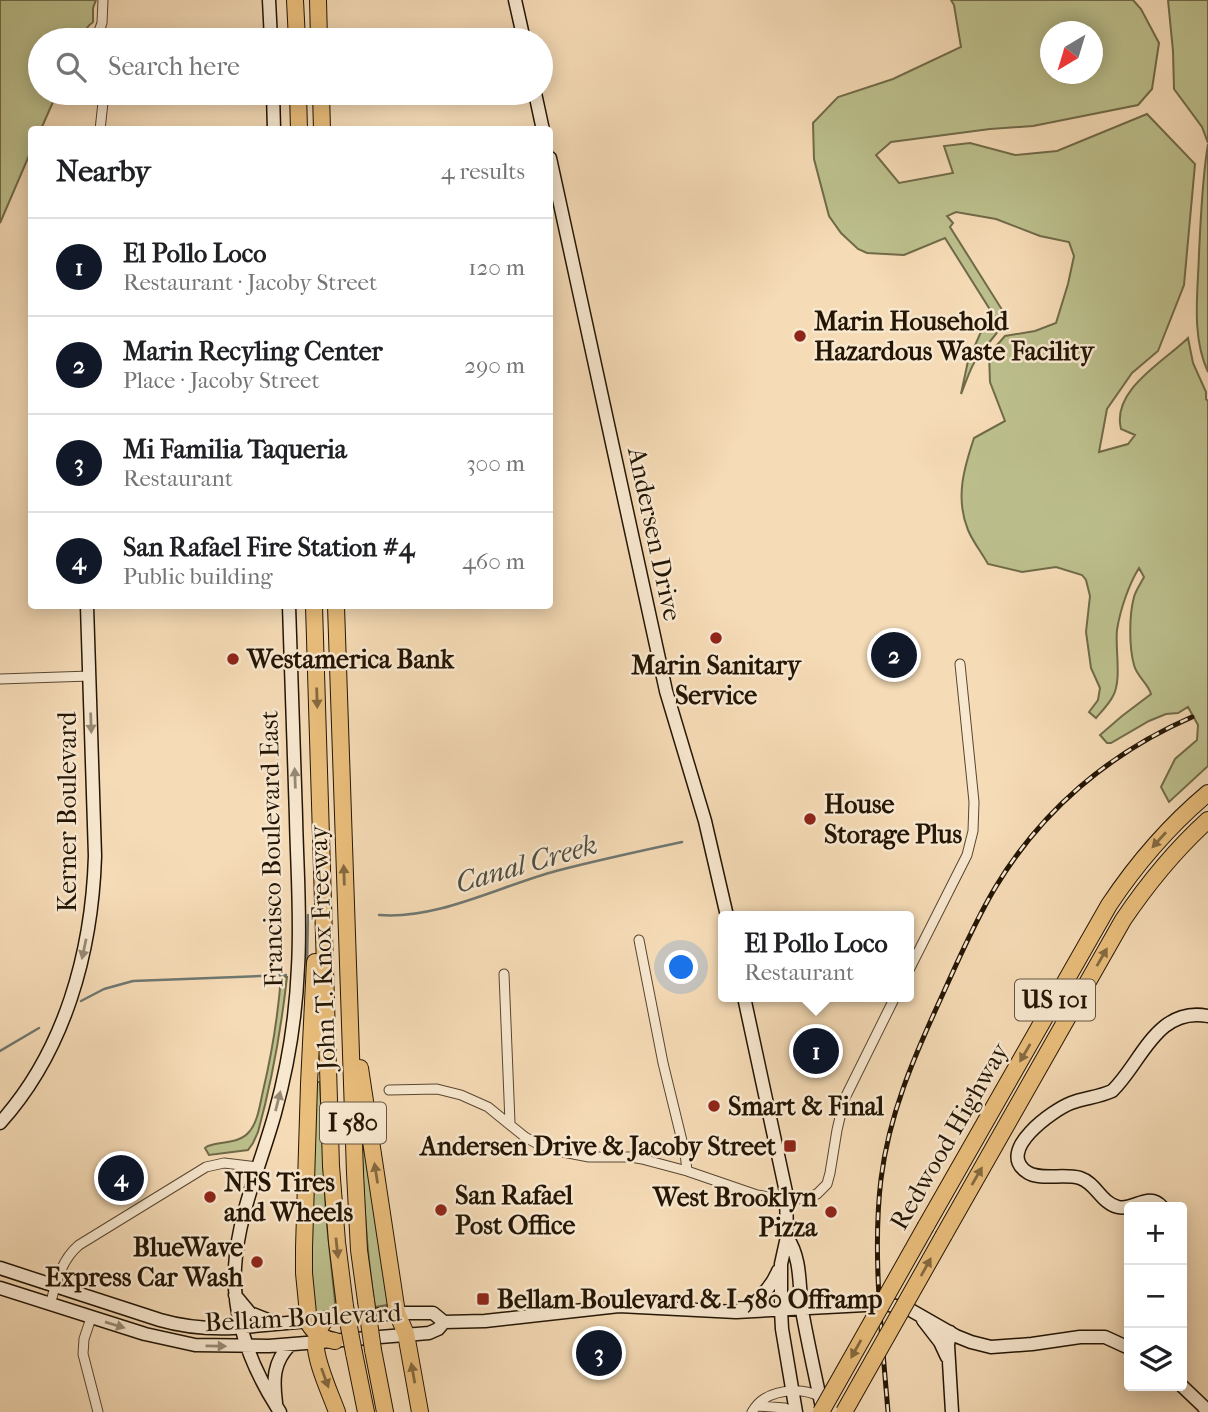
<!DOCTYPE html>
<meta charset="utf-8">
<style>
:root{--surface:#fff;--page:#f6f6f6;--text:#202124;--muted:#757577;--line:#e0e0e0;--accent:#111827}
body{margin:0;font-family:"IM FELL French Canon",serif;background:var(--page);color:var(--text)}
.controls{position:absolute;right:21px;bottom:21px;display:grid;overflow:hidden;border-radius:7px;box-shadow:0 4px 18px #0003}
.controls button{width:63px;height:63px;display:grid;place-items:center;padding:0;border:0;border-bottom:2px solid var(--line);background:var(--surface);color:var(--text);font:35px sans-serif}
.compass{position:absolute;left:1040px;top:21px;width:63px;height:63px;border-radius:50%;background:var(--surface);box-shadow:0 4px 18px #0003;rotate:218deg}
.you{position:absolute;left:682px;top:968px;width:24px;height:24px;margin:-18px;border:5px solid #fff;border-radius:50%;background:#1a73e8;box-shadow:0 0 0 10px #1a73e833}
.badge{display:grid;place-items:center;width:46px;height:46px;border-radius:50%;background:var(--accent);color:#fff;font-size:23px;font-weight:700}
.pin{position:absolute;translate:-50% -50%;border:4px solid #fff;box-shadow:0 2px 7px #0006}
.popup{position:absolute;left:718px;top:911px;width:196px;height:91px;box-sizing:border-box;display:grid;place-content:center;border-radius:7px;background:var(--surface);filter:drop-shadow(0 2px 5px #0005);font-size:23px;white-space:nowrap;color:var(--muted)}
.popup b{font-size:26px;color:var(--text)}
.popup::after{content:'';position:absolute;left:50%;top:100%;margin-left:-14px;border:14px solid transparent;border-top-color:var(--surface)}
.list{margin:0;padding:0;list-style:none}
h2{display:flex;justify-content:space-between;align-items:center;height:91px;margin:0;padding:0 28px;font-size:30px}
h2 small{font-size:23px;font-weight:400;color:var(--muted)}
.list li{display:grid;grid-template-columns:46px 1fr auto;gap:21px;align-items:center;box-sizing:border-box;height:98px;padding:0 28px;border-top:2px solid var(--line)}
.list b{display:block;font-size:26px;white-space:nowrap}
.list p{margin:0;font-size:23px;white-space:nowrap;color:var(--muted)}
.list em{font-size:23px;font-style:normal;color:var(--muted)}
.icon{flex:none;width:38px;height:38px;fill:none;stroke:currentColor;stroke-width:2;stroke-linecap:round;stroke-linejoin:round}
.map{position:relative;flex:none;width:1208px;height:1412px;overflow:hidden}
.search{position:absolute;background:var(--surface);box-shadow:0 4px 18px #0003;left:28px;top:28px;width:525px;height:77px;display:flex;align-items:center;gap:18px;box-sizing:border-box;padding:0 24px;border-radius:38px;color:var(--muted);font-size:26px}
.panel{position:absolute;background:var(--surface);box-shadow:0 4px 18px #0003;left:28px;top:126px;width:525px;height:483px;border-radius:7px}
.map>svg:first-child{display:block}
</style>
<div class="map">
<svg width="1208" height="1412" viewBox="0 0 1208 1412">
<rect width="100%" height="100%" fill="#f5dbb6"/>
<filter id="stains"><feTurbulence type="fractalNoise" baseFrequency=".00286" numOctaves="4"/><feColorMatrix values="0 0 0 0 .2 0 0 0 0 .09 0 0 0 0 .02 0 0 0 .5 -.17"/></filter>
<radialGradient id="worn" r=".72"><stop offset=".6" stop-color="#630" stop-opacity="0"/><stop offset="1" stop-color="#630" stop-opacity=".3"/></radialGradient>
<path fill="#bcc08d" stroke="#706a48" stroke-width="2" fill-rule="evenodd" d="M0,0H96L93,8V22C87,26 83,33 84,40H40V93H57L41,129L32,130L31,151L0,223Z
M951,0H1133L1141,9L1159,43L1152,89L1138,105L1033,126L990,129L891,142L876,155L899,183L953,173L944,146L970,143L1015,155L1057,151L1147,114L1195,164L1184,285L1158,351L1132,373L1107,409L1099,452L1128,444L1135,435L1121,429C1111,390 1165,361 1188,338L1193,363L1206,392V399L1208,401V766L1169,802L1161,787L1175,759L1197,740L1198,725L1188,707L1178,713L1166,714L1149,721L1111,743H1107L1100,735L1122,716L1151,694C1148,683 1137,677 1134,665C1129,647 1129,615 1134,597C1136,590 1141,583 1144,577L1139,568C1129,584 1120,610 1117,630C1115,649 1122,680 1113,696C1109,704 1102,711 1096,718L1089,712L1098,700L1100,688L1091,668L1086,632L1090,596L1086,580L1082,575L1056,567L1022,572L988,564C982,553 973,542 968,530C955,498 964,468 974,438L1005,421L990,382L989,354L1005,336L1035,331L1056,323L1068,284L1074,256L1069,242L1040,236L996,219L956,212L947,216L953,223L950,227L1006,316C1000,333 987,343 977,358C970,368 966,382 961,394L968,361L980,334L994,316L945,238L904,255L867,253L858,249L841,233L829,216L814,159L813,123L838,97L893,79L961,47L954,5ZM1050,32H1092V74H1050Z
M1168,0H1208V143L1202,127L1174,89L1173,51Z
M1208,144V372C1191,335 1198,293 1199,253C1201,216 1202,180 1208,144Z
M281,977H287C281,1030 272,1081 258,1132L253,1143L248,1150L209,1155L205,1148L208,1146C221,1141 239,1144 249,1132C258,1122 260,1104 263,1091C272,1053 278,1015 281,977Z
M313,1082H320L326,1215L336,1311L314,1313L310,1262Z
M366,1135L393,1304L375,1307C366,1250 363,1193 361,1136Z"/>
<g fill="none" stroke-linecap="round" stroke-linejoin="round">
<path stroke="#6f7771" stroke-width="2.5" d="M379,915C437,920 500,886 556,871C598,860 640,851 682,842
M307,964L308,915
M81,1001L104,989L133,981L286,975
M0,1051L39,1028"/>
<g stroke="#584630" stroke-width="11">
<path id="street" d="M98,40L99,31L102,23L103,0
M100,130L104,93
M0,679L90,676
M639,940L663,1063L685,1153L687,1171
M909,970L967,855L973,831L974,802L960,664
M504,974L510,1123
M389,1090L437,1089L461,1095L488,1107L525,1137L536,1143L563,1152L589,1157H631L642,1159L687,1171L757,1195L787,1200L806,1198L817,1194L827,1184L830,1173L837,1130L844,1100L895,997
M50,1305C56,1283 61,1260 79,1245L206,1167L224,1163L258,1167
M91,1318L84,1339L83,1354L98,1412
M757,1406L785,1408L793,1412
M752,1412C755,1407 759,1402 764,1399C779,1389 805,1388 820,1397"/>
</g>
<g stroke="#231504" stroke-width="15">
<path id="secondary" d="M269,0L271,40
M515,0L524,40
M273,93L274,130
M535,93L543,130
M550,158L666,691L705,821L727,916
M744,997L786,1192L787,1237L781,1264V1310L782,1329L796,1412
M0,1123C65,1051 92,952 95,856L87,606
M1162,1207C1149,1191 1133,1211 1118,1207C1101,1203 1096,1183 1080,1178C1064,1173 1040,1181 1027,1172C995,1151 1053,1110 1071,1103C1084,1098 1099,1097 1112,1091C1141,1064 1156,1006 1208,1016
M787,1237C803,1261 798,1289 803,1316C809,1348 816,1380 823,1412
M0,1268L160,1320C184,1327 208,1329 233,1328L397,1313H433L444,1322L485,1321L619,1306L736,1312L884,1304L907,1308L956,1336L971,1342L991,1347L1032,1344L1080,1337H1105L1129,1348
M0,1288L145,1334L195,1345L269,1346L429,1333L438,1329L444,1322
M235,1295L250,1313L273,1322
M738,1311C756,1301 770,1291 778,1271
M923,1320L940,1342L947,1357
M950,1332L948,1345L952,1412
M1182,1386L1203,1406L1207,1412
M276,1403C273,1380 273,1362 290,1345
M280,1412C252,1369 232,1319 235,1267C238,1214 261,1164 275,1113C288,1066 296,1016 298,967C301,917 297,867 296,818C294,747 291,676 289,606"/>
</g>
<g stroke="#231504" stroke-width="18">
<path id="highway" d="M295,0L297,40
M318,0L319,40
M298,93L299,130
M321,93L322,130
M314,606L331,1166L337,1242L345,1306
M336,606L355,1173L359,1250L366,1301
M315,962L309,1084L304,1248V1273L309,1324C315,1334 323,1339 335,1341
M360,1068L397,1313L406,1334L420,1412
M926,1226L1109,905C1137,863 1170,825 1208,793
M944,1235L1123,920C1148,883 1175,850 1208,820
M326,1319C321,1325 317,1332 316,1340C313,1357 331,1395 337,1412
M373,1350L385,1412
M354,1353L366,1412"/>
</g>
<use href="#street" stroke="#f8e8d0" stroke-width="9"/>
<use href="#secondary" stroke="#f8e8d0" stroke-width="12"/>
<use href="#highway" stroke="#eabe7b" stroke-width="16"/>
<g stroke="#231504" stroke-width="5">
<path id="rail" d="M888,1412C882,1337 872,1253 881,1179C889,1114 914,1057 941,998C958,961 974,923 995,888C1041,811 1109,753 1192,717"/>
</g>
<use href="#rail" stroke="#f8e8d0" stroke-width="2.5" stroke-dasharray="8" stroke-linecap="butt"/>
<g stroke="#231504" stroke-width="18" stroke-linecap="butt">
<path id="highway-bridge" d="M366,1301L373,1350
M345,1306L354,1353
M821,1412L926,1226
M844,1412L944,1235"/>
</g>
<use href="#highway-bridge" stroke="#eabe7b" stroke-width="16"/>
</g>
<defs><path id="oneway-solid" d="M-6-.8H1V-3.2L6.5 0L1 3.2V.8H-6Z" transform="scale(1.75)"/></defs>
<g fill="#866a40">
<use href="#oneway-solid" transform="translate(317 698) rotate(88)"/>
<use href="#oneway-solid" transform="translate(1159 840) rotate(132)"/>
<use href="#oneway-solid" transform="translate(344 875) rotate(-92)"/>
<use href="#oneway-solid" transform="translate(1102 957) rotate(-60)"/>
<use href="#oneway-solid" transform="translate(1025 1053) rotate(120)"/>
<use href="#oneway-solid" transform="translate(376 1173) rotate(-99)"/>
<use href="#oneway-solid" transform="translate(977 1176) rotate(-60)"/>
<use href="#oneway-solid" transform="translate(337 1248) rotate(84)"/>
<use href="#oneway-solid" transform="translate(926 1267) rotate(-61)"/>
<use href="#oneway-solid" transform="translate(856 1349) rotate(119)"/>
<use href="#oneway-solid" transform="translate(413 1373) rotate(-100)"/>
<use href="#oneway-solid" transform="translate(325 1378) rotate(70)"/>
</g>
<g fill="#988974">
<use href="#oneway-solid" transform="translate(91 723) rotate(88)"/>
<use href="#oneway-solid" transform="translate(295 778) rotate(-92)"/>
<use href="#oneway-solid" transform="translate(84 949) rotate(102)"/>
<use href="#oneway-solid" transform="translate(278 1101) rotate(-76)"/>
<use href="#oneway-solid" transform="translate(115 1325) rotate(17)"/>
<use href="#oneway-solid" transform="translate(216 1346) rotate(1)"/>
</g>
<g fill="#8f2418" stroke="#f8e8d0" stroke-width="2.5">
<circle cx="800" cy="336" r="7"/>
<circle cx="716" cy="638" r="7"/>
<circle cx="233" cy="659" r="7"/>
<circle cx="810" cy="819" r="7"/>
<circle cx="714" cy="1106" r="7"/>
<rect x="783" y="1139" width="14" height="14" rx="3.5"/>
<circle cx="210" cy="1197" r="7"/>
<circle cx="441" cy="1210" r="7"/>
<circle cx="831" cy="1212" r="7"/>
<circle cx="257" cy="1262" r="7"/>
<rect x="476" y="1292" width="14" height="14" rx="3.5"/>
</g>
<g text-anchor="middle" stroke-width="5" stroke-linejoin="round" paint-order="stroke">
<g fill="#f8e8d0" stroke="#635441" stroke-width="2">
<rect x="1015" y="979.5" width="80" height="41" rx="5"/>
<rect x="320" y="1102.5" width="66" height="41" rx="5"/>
</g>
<g font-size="24" font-weight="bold" fill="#231504">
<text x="1055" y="1008">US 101</text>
<text x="353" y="1131">I 580</text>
</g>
<g font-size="26" font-weight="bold" fill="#231504" stroke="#f8e8d0" text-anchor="start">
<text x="814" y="330">Marin Household<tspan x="814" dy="30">Hazardous Waste Facility</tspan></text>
<text x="247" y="668">Westamerica Bank</text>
<text x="716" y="674" text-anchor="middle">Marin Sanitary<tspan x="716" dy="30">Service</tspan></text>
<text x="824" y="813">House<tspan x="824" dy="30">Storage Plus</tspan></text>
<text x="728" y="1115">Smart &amp; Final</text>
<text x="776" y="1155" text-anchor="end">Andersen Drive &amp; Jacoby Street</text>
<text x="224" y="1191">NFS Tires<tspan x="224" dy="30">and Wheels</tspan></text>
<text x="455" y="1204">San Rafael<tspan x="455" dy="30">Post Office</tspan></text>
<text x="817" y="1206" text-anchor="end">West Brooklyn<tspan x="817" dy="30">Pizza</tspan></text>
<text x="243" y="1256" text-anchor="end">BlueWave<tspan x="243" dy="30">Express Car Wash</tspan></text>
<text x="497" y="1308">Bellam Boulevard &amp; I-580 Offramp</text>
</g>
<g font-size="26" fill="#231504" stroke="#f8e8d0">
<text transform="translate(655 534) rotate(78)" y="9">Andersen Drive</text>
<text transform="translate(67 812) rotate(-90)" y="9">Kerner Boulevard</text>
<text transform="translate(271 849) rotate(-91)" y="9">Francisco Boulevard East</text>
<text transform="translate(322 948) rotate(-92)" y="9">John T. Knox Freeway</text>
<text transform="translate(949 1136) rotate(-60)" y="9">Redwood Highway</text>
<text transform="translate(303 1317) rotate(-3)" y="9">Bellam Boulevard</text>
</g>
<g font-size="28" font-style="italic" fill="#4f4e43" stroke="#f8e8d0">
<text transform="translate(526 863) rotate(-16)" y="10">Canal Creek</text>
</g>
</g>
<rect width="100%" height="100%" filter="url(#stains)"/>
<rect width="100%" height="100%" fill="url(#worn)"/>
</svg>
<div class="controls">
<button>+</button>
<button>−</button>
<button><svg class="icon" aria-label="layers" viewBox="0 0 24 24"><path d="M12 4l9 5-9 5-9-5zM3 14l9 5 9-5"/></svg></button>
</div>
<svg class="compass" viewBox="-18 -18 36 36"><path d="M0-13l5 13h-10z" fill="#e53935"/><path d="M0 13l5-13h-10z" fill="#757577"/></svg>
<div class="you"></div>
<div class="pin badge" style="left:816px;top:1051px">1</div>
<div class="popup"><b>El Pollo Loco</b>Restaurant</div>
<div class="pin badge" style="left:894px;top:655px">2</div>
<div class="pin badge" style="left:599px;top:1353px">3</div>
<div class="pin badge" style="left:121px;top:1178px">4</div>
<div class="search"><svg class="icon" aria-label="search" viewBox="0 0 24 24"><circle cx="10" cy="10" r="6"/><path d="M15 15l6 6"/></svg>Search here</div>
<section class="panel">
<h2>Nearby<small>4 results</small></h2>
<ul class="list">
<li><span class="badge">1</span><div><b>El Pollo Loco</b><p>Restaurant · Jacoby Street</p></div><em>120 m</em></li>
<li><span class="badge">2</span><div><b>Marin Recyling Center</b><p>Place · Jacoby Street</p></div><em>290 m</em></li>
<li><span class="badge">3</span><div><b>Mi Familia Taqueria</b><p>Restaurant</p></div><em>300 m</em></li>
<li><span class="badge">4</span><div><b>San Rafael Fire Station #4</b><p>Public building</p></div><em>460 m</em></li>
</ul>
</section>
</div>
